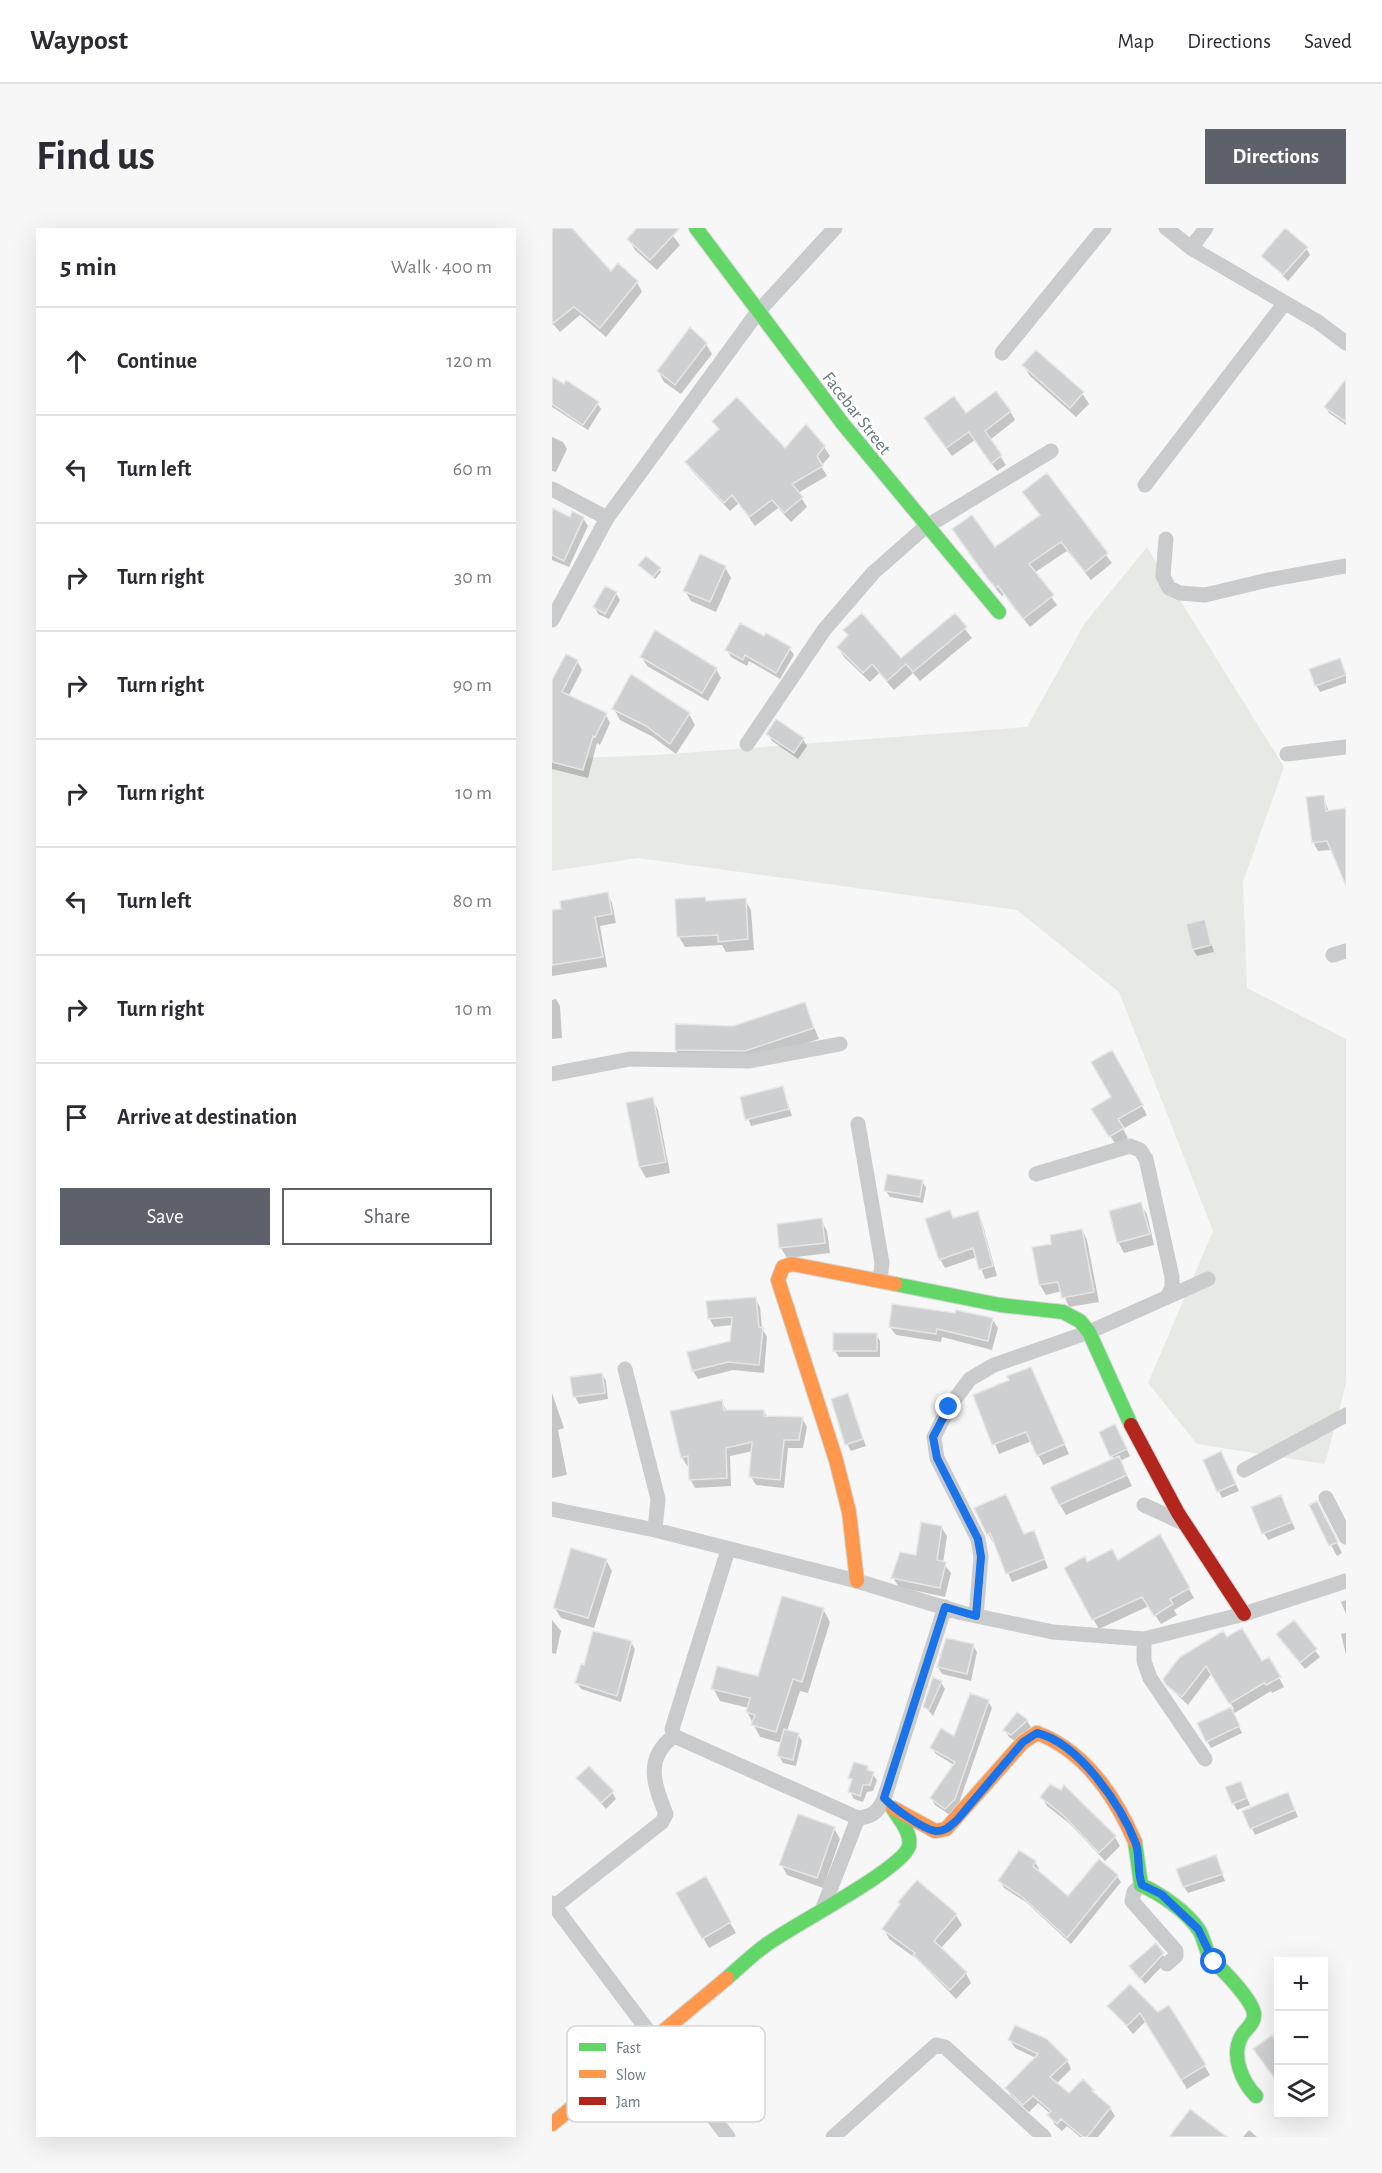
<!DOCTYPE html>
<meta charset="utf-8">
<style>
:root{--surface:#fff;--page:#f7f7f7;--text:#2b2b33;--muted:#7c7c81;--line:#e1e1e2;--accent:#5d6169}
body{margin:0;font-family:"Alegreya Sans",sans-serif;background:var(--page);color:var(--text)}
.controls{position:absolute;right:18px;bottom:18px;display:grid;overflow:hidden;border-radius:0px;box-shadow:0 6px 24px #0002}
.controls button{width:54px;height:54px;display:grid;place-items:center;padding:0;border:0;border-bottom:2px solid var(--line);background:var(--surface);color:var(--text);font:30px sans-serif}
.stop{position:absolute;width:18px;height:18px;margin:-14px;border:4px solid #1a73e8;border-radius:50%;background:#fff}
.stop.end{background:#1a73e8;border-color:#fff;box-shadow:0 2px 6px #0008}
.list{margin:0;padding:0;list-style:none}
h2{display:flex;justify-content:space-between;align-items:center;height:78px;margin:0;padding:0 24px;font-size:26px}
h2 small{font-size:20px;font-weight:400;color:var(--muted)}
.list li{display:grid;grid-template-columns:39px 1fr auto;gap:18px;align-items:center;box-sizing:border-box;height:108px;padding:0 24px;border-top:2px solid var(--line)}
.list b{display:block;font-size:22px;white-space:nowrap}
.list em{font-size:20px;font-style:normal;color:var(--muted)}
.actions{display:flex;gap:12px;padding:18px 24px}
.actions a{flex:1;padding:14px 0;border:2px solid var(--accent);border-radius:0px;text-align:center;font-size:21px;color:var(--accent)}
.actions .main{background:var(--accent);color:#fff}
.icon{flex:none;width:33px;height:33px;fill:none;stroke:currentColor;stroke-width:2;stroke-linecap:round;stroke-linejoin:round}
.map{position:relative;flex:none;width:794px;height:1909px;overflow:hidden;border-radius:0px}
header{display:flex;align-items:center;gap:36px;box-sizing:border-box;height:84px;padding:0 30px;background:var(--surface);border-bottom:2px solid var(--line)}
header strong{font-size:28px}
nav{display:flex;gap:33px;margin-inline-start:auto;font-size:21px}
.intro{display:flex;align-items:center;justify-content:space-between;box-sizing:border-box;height:144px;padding:0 36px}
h1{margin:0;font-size:42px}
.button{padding:15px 27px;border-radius:0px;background:var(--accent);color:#fff;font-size:21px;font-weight:700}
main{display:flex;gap:36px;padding:0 36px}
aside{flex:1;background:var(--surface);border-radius:0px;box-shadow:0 6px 24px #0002}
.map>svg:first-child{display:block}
</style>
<header>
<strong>Waypost</strong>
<nav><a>Map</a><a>Directions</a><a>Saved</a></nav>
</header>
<div class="intro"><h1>Find us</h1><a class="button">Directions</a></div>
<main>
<aside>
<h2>5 min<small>Walk · 400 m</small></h2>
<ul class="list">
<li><svg class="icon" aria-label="ahead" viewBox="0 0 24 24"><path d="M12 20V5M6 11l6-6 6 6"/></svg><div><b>Continue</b></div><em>120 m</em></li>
<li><svg class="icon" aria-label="left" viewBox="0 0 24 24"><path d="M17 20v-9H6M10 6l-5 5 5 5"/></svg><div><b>Turn left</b></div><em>60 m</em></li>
<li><svg class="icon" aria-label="right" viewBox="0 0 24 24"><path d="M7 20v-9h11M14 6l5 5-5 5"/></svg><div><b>Turn right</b></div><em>30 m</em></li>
<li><svg class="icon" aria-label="right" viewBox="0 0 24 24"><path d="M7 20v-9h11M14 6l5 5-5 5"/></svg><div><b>Turn right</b></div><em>90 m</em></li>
<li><svg class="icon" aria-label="right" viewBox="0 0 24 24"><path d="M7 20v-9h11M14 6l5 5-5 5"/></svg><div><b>Turn right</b></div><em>10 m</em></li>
<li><svg class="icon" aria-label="left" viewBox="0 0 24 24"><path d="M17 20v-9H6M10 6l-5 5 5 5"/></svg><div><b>Turn left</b></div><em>80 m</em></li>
<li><svg class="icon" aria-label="right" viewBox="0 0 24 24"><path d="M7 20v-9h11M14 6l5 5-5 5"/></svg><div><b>Turn right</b></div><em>10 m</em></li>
<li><svg class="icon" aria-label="arrive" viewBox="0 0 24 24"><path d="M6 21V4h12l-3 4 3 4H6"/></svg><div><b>Arrive at destination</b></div></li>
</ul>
<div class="actions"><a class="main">Save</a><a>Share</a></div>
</aside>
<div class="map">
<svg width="794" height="1909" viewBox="0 0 794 1909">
<rect width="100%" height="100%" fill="#f7f7f7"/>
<path fill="#e6e9e4" d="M595,319L732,539L691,654L695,760L794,811V1155L773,1236L645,1216L596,1155L661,1003L567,764L465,682L86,630L0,643V531L105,527L475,499L533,395Z"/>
<path fill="#0003" d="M0,0H18L59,45L85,54L90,64L54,109L28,87L8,104L0,95Z
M87,0H115L128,17L105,42L83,22L77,11Z
M754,20L758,27L736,53L711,28Z
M154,116L160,126L129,166L112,154L106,143Z
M472,138L530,165L537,176L524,189L478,148Z
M0,151L45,175L49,181L36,202L0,179Z
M794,154V197L777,185L774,179Z
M458,183L463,192L438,212L454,237L445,243L423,212L400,228L379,199L414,188Z
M162,193L233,222L272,219L278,228L269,238L275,248L246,265L255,279L239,294L226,280L203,298L187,275L178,283L140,243L135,234L167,203Z
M0,209L11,214L15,221L4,244L0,243Z
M494,247L560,335L539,352L515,323L482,345L505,377L478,399L452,366L450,368L443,360L407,310L442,321L488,288L472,265Z
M0,282L18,291L31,290L36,298L17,339L0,332Z
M173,339L179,350L164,384L139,373L133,363Z
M90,340L108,341L109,344L103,351Z
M64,365L68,372L57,391L46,386L43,379Z
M403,388L420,410L368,453L361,445L342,462L327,445L318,454L292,429L286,419L297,409L293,402L349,432Z
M214,407L238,421L242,427L228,451L197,433L195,438L179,429L175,422L212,410Z
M15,428L25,433L30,442L16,469L54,487L58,495L48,517L45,515L36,550L0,541V455Z
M90,429L164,441L169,450L156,473L95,438Z
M788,432L794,446V455L768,464L764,457Z
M79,448L137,486L143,497L124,526L101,509L68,492L62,481Z
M216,506L251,511L255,518L246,531L220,513Z
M771,568L777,584L794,581V656L780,622L766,623L761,614Z
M55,665L60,675L64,695L48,698L55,739L0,748V700Z
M193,672L199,682L202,722L174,724L170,717L133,719L127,709L155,675Z
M652,693L662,724L645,728L641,721Z
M4,771L8,778L10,810L0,811V772Z
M252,775L267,811L200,833L130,832L124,822Z
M560,824L595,887L571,901L576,910L564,917L547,891L561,869Z
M231,860L240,888L199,898L189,870Z
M100,871L106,882L118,945L94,950L88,939L76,876Z
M370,953L374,960L371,975L338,969L334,963Z
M588,976L595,986L602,1017L572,1025L566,1014Z
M425,985L430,994L445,1048L433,1051L425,1029L393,1040L388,1031L401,991Z
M269,992L275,1003L278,1025L235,1030L229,1020L226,997Z
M530,1002L535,1012L547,1074L517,1079L510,1063L494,1067L488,1057L482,1020L501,1017Z
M203,1070L208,1079L210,1100L215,1109L212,1145L181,1142L146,1151L141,1143L179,1114L181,1097L162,1099L157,1090Z
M440,1091L446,1100L440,1122L390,1109L389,1114L344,1107L338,1099Z
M324,1106L328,1113V1129H287L283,1123Z
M479,1141L517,1226L491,1237L480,1213L447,1226L423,1167L458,1153Z
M50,1146L54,1153L56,1171L27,1176L23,1169L20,1151Z
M0,1165L12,1200L6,1202L15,1247L0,1250Z
M295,1167L314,1218L299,1223L295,1216Z
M169,1173L175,1183H212L215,1189L250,1190L255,1199L251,1220H236L232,1260L204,1257L199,1249L201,1223L178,1228L179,1258L143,1260L138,1251V1237L135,1238L130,1229Z
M567,1205L578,1228L568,1233L580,1258L514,1287L508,1277L562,1232L560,1228Z
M673,1232L687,1263L670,1270L653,1233Z
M732,1275L743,1301L716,1312L712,1305Z
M424,1281L486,1313L496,1340L460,1354L443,1314L441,1315Z
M770,1285L790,1325L785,1328L779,1317Z
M389,1299L395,1308L391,1335L399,1345L393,1369L347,1359L341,1350L365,1329Z
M607,1308L642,1370L622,1382L625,1387L609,1396L597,1378L547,1401L541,1391L535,1336L566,1334Z
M54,1332L60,1343L42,1400L9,1390L2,1379Z
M794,1372V1386L789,1374Z
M271,1381L278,1394L256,1465L248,1463L235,1503L246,1506L250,1513L244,1538L231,1535L227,1528L230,1515L208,1509L195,1484L197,1480L168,1473L161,1460L207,1450Z
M0,1392L9,1403L4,1426L0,1425Z
M741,1394L768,1429L753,1441L730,1413Z
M794,1405V1427L789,1406Z
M675,1411L709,1435L717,1431L732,1459L720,1465L719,1463L681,1486L690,1505L659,1520L655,1513L682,1481L660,1445L636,1477L618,1460L612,1451Z
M79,1414L83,1421L69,1474L29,1461L25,1455L33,1439Z
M421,1417L425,1424L419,1453L390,1446L386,1439Z
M389,1454L393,1461L381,1488L373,1479Z
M436,1473L440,1480L406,1578L398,1587L383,1577L379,1570L402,1537L384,1526L380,1520L403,1510Z
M475,1493L479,1499L463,1513L457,1509L453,1502Z
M315,1539L325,1552L321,1563L315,1564L311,1574L302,1571L298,1564L301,1555L298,1550Z
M26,1550L60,1564L64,1571L54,1581Z
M688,1555L698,1577L685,1582L681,1575Z
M490,1569L563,1609L568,1618L553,1633L518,1596L495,1578Z
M739,1572L746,1589L703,1607L692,1583Z
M282,1600L288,1611L271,1660L235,1647L229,1636Z
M663,1629L673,1653L636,1665L632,1659Z
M483,1634L487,1641L485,1644L516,1670L565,1648L569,1654L519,1716L474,1674L452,1660L448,1653Z
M153,1651L184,1705L157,1720L126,1665Z
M404,1687L410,1697L388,1721L414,1745L419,1755L404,1771L366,1732L337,1711L332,1701Z
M604,1717L615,1733L593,1756L579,1739Z
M557,1778L606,1786L617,1779L658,1847L635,1861L594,1793L581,1806Z
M720,1809L726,1818V1854L707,1829Z
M458,1812L515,1832L519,1841L504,1856L517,1867L540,1863L558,1880L563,1888L546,1909H528L515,1898L510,1903L502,1896L499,1886L486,1875L477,1884L459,1868L454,1860L484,1830L463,1820Z
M697,1902L705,1909H691Z"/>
<path fill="#cdcfd0" stroke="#e6e6e6" stroke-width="1.5" d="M0,0H20L59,43L66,35L86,53L48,100L22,79L0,96Z
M85,0H128L98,32L75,11Z
M733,0L756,19L731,47L709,28Z
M138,99L155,115L123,157L105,143Z
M484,122L532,164L518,180L470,137Z
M0,149L12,156L14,152L47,174L31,197L0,176Z
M794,151V194L772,179Z
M444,163L459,183L433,203L450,227L439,236L417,204L394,220L372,190L402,168L414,185Z
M185,169L233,220L254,196L273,218L265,228L271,238L240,256L251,269L232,285L220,272L197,289L180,267L172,275L133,234L167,201L160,193Z
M495,245L556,325L533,344L509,314L477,336L502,367L471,391L446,358L444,360L435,350L400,301L420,287L443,319L488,287L470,264Z
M0,280L18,289L20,283L32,289L12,333L0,327Z
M148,326L174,338L158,374L131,363Z
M94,328L109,340L101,349L86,337Z
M53,358L65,364L53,386L41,379Z
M310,385L349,430L403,385L415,399L361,444L354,436L335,453L320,436L311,445L285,419L296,407L291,402Z
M188,395L212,408L214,405L239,419L224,445L193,427L191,432L173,422Z
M103,402L165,440L150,465L88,429Z
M14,426L26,432L10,464L55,485L43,509L41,508L31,542L0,534V452Z
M788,430L794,447L763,458L757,441Z
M79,446L138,485L118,516L94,498L60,481Z
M224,491L252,510L242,525L214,506Z
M772,567L774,583L794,580V658L775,613L760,615L754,569Z
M56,664L60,686L43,689L51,729L0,737V682L9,681L8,673Z
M153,669L154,673L194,670L196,711L166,714V707L125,709L123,671Z
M653,691L659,717L640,722L634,696Z
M253,774L262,800L193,823L123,822V796L181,798Z
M560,822L591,877L566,891L572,900L557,909L539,881L559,869L539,834Z
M231,858L237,881L193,892L188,869Z
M101,869L114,934L87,939L74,875Z
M335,946L371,952L368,969L332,963Z
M589,974L598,1006L565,1015L557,983Z
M398,982L401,990L426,983L441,1038L427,1042L421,1020L387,1032L373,991Z
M270,990L273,1015L227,1020L225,996Z
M530,1001L542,1064L510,1070L506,1054L487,1057L480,1019L499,1016L498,1007Z
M204,1069L207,1099L211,1100L207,1137L176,1134L140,1143L135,1124L178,1113L180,1089L156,1091L154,1073Z
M340,1076L403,1085L404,1082L441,1090L436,1113L385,1101L384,1106L337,1099Z
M281,1105H325V1123H281Z
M479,1139L513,1216L485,1228L474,1204L440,1217L421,1167L457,1152L455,1148Z
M50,1145L53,1165L21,1169L18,1149Z
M296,1165L311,1211L293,1217L279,1171Z
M170,1172L172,1182H212V1188L251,1189L247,1212H232L228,1252L197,1249L200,1214L174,1220L175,1250L137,1252L136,1228L129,1230L118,1183Z
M563,1196L575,1221L558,1229L547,1204Z
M669,1223L684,1256L665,1264L651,1232Z
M567,1228L575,1247L507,1277L498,1259Z
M454,1266L472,1306L482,1302L493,1331L454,1346L438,1305L435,1307L422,1280Z
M729,1267L740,1294L710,1306L699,1279Z
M765,1273L786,1314L777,1318L757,1277Z
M369,1294L390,1298L385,1332L394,1334L388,1360L339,1350L348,1324L364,1327Z
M608,1306L638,1360L618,1371L621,1376L602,1388L590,1369L540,1392L512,1340L533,1328L535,1334L560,1321L566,1332Z
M19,1320L55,1331L36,1390L1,1380Z
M230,1368L272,1380L250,1454L241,1451L224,1504L199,1497L203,1487L194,1484L198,1470L159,1461L165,1438L206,1448Z
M742,1392L765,1421L748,1435L724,1406Z
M690,1400L710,1433L717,1429L729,1449L714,1457L712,1455L677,1476L654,1438L630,1469L614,1457L611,1451L628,1429L671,1403L675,1409Z
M41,1403L80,1413L65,1468L23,1455L29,1436L32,1437Z
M394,1410L422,1416L415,1446L385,1439Z
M381,1449L390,1453L377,1482L371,1479Z
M418,1465L437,1472L403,1571L393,1581L378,1570L403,1534L378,1520L389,1500L402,1508Z
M679,1479L688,1498L654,1514L645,1495Z
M465,1484L476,1492L459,1507L451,1502Z
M232,1501L247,1505L241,1532L225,1528Z
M302,1534L316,1538L315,1542L322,1544L318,1557H311L308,1568L296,1564L300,1551L296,1550Z
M37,1538L62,1563L49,1575L24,1550Z
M689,1553L695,1570L680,1576L673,1559Z
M498,1556L509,1562L512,1557L564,1608L547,1625L511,1587L488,1569Z
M736,1564L743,1582L698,1601L690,1583Z
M246,1586L283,1599L265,1650L227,1637Z
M467,1622L484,1633L481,1638L516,1668L547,1631L566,1647L515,1710L469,1668L446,1653Z
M664,1627L671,1646L631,1659L624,1641Z
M154,1648L179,1694L150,1711L124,1665Z
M365,1652L405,1686L382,1713L415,1744L398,1762L361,1727L363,1725L330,1701L348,1676L346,1674Z
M604,1715L612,1725L588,1751L577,1738Z
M578,1756L606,1784L617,1777L654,1837L629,1852L588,1785L575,1798L555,1778Z
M463,1797L495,1811L516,1832L498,1849L517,1865L531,1851L542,1862L540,1863L559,1879L535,1909H531L509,1891L505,1896L495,1887L499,1883L481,1868L471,1877L453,1860L486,1826L456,1812Z
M720,1807L726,1816V1855L701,1821Z
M638,1881L675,1909H617Z"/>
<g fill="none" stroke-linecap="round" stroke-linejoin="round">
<g stroke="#d4d5d5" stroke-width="16">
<path id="fast" d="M144,0L291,196L447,384
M343,1056L448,1077L511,1084L528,1093L537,1104L579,1197
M583,1614L589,1657C609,1666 634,1683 647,1702C653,1712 654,1728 663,1735C673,1744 701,1773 702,1786C703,1796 693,1801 689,1809C679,1828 690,1854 704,1868
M175,1750C188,1739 200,1727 214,1717C239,1698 351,1641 357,1618C360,1605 347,1591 341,1581"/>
</g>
<g stroke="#d4d5d5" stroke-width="16">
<path id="slow" d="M305,1353L297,1284L284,1232L226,1052L231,1039L240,1036L343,1056
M341,1580L383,1603L394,1601L471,1514L485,1505C533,1523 563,1568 583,1614
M0,1896L175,1750"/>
</g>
<g stroke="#d4d5d5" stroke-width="16">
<path id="jam" d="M579,1197L626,1285L692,1386"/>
</g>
<path stroke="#cacbcc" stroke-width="15" d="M614,0L639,20L766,94L794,115
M639,20L654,0
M450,125L552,0
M593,257L732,76
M0,261L55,290
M614,311L611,348L617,360L628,365L653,367L716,352L794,338
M0,392L55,290L205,85L283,0
M195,516L272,402L321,345L372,300L499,223
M735,526L794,519
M781,727L794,723
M0,846L78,831L197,833L288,816
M306,896L330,1035L328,1051
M484,946L578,918L588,922L594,931L620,1049V1060L616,1067
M73,1141L106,1271L103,1302
M692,1242L794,1187
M774,1270L794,1309
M592,1277L629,1294
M0,1281L103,1302L305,1353L410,1385L501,1404L592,1411L692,1386L794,1353
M176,1322L120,1501L122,1508L306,1590C320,1589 326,1584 332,1571L393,1379
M424,1388L429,1329L426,1311L385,1230L382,1209L397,1179L418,1151L442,1137L537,1104L656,1051
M592,1411V1433L598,1450L653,1531
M589,1657L582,1664L580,1673L624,1723V1728L615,1736
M0,1675L176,1909
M3,1678L110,1594L114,1586C102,1557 92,1530 122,1508
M271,1680L306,1590
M281,1909L384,1817L393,1819L492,1909"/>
<use href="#fast" stroke="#63d668" stroke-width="14"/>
<use href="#slow" stroke="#ff974d" stroke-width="14"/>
<use href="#jam" stroke="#b3261e" stroke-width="14"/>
</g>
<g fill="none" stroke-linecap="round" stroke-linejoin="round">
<path stroke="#1a73e8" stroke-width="8" d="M397,1179L381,1209L385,1230L426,1311L429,1329L424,1388L393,1379L332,1570C340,1579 372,1602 384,1603C393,1604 399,1597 405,1592L471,1514L485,1505C527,1515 569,1577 584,1616C588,1629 585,1644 590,1657L609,1666L646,1701L662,1734"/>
</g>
<g text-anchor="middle" stroke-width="6" stroke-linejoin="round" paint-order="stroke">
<g font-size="18" fill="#697884" stroke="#fff">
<text transform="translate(305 185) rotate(52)" y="6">Facebar Street</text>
</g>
</g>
<rect x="15" y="1798" width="198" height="96" rx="9" fill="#fff" stroke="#d2d6da" stroke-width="1.5"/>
<rect x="27" y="1815" width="27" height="8" fill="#63d668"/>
<rect x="27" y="1842" width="27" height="8" fill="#ff974d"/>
<rect x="27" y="1869" width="27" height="8" fill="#b3261e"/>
<g font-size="16" fill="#697884">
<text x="64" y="1825">Fast</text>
<text x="64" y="1852">Slow</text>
<text x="64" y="1879">Jam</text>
</g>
</svg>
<div class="controls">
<button>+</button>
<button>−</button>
<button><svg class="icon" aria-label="layers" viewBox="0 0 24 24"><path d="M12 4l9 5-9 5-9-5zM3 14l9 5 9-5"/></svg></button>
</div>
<div class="stop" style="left:662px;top:1734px"></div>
<div class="stop end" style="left:397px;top:1179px"></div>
</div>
</main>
